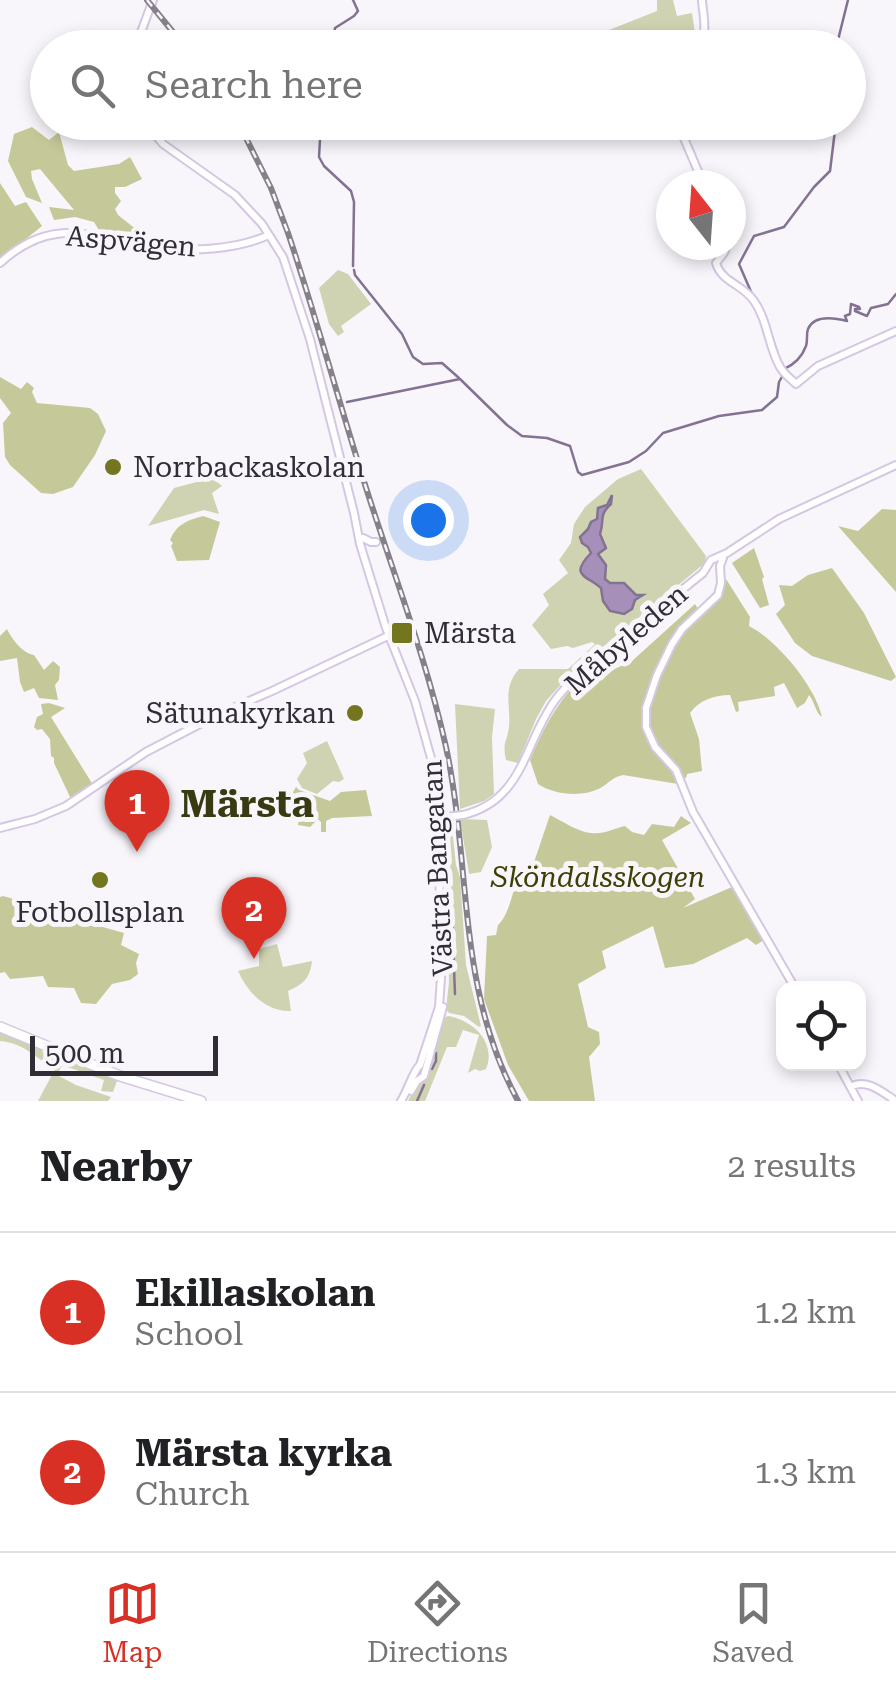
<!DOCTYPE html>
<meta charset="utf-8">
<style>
:root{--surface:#fff;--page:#f2f2f2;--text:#202124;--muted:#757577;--line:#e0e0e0;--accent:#d93025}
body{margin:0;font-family:"Roboto Serif",serif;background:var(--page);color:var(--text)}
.controls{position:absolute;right:30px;bottom:30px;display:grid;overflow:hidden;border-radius:20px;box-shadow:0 5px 15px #0003}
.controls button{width:90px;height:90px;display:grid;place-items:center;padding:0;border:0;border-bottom:2px solid var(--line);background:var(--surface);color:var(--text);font:50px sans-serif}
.compass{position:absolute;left:656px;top:170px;width:90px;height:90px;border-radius:50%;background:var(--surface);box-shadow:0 5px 15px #0003;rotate:343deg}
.scale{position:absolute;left:30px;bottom:25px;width:188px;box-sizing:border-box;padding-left:10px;border:5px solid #322c37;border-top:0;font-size:28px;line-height:35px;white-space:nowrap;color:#322c37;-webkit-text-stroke:8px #f8f5fb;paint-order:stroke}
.you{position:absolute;left:428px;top:520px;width:35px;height:35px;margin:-25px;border:8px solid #fff;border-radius:50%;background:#1a73e8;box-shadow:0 0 0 15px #1a73e833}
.badge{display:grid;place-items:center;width:65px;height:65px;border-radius:50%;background:var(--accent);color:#fff;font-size:32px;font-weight:700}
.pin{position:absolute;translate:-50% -82px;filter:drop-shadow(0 2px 5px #0008)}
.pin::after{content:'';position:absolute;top:52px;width:35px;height:30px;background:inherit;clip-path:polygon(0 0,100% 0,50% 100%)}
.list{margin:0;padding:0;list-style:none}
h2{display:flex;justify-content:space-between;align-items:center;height:130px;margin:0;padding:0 40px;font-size:42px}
h2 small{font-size:32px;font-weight:400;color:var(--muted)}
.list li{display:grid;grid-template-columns:65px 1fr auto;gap:30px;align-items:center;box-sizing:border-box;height:160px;padding:0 40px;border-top:2px solid var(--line)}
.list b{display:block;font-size:38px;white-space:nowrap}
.list p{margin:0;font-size:32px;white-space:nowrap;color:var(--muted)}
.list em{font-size:32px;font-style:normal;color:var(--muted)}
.icon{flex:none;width:55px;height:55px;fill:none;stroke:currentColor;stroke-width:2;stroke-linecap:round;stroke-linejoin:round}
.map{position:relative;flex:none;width:896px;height:1101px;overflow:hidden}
.search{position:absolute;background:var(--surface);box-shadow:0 5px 15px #0003;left:30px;right:30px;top:30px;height:110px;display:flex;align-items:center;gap:25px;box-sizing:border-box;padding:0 35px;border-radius:55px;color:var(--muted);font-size:38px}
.sheet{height:450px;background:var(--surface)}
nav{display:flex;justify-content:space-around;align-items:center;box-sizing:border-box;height:140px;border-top:2px solid var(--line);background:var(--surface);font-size:28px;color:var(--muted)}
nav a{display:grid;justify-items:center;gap:5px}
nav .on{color:var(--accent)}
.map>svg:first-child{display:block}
</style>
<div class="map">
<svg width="896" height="1101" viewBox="0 0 896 1101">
<rect width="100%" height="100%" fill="#f8f5fb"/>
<path fill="#d0d3b1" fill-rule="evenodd" d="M657,0H673L677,16L692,13L695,33L684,36L687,47H603L599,34L657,11Z
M338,270L348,274L371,304L341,326L344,332L338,336L329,324L319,288Z
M641,469L706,556L705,563L569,675L546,701L536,719L518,763L506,760C502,741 507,743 509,727C511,705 502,688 519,669H568L595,644L592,642L573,648L567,646L551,649L532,625L549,605L543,594L568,573L559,560L571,543L574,524L585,507L618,479ZM591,553C606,556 607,566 605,579L608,582L624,583L635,595L642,598L636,599L633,603L610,611L600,587L593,582L581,564Z
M212,478L222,486L212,493L219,514L204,510L148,526L174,488Z
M455,704L495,709L492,737L494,794L484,801L460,809Z
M327,741L344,779L339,782L333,781L317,794L302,788L297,779L307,763L303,753Z
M451,819L456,865L460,877L466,965L481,1026L479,1027L464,1016L449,1013L446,1009L449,982L444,825L446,820Z
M460,819L487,820L492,847L481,872L469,874Z
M277,944L283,967L312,961C310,979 303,984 288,991L291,1011C266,1012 248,993 238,971L259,966V949Z
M448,1016C473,1020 497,1043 486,1069L480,1071L475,1069L468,1073L479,1035L463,1030L456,1047H447L425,1101H408L434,1050L444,1018Z
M0,1030L118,1078L113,1092L101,1091L104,1080L62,1065L58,1073C39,1060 25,1043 0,1041Z
M53,1073L76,1085L111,1097L108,1101H38Z"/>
<path fill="#c5c999" d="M32,127L49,140L59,132L68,165L74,171L119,164L130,157L142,179L125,187H115V193L121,201L115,209L118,215L137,230L131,236L100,232L94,222L75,217L54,220L49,207L74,210L40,169L31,171L32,179L42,203L26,197L8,161L14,134Z
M0,183L15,206L26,202L42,226L0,260Z
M0,377L21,389L27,382L34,388L32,392L37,403L90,408L98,414L106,431L95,455L73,487L53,494L41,493L10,465L5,457L3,423L11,413L0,398Z
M882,509L896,510V592L838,526L858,531Z
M203,516L220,522L209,560L177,561L171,546L173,543L170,540C177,524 186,521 203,516Z
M754,548L764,577L762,579L769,605L760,608L732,563Z
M832,568L864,613L896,677L891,681L812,656L795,643L776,614L785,605L779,585L792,586L808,575Z
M726,579L750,617L749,626C776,639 816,687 822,717C815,712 815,702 809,695L805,703L797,708L784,683L774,687L775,696L738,702L739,711L736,712L730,695C715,695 699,700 690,713L699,739L702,771L687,774L686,778H683C675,765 662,754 654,741C637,711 665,648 687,625C702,608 723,603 726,579Z
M695,604L698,609C674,637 629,701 647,738C653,752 667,764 677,776L678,784L623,775C613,777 610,782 602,787C584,798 554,795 538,784L530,760C545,726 556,704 582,677L588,681L632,661Z
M7,629C12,639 22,653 34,655L44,670L53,661L60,667L59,680L55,685L58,700L39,698L34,688L24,692L20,682L17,658L0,661V636Z
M49,703L65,708L51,717L93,785L71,799L54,763V758L51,756L50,739L42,729L37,730L34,727L37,717L43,714L41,704Z
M296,787L299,790L330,801L341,792L366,790L372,816L332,818L326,821V832H321V822L318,819L310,827L298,825L300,810L286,804Z
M550,815C562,821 578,832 591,833C603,835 615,828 625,826L632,832L644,835L652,824L674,827L681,816L691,823L662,840L695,899L683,908L732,887L764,940L756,945L747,938L693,964L665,968L653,926L602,951L606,968L578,984L588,1027L599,1032L600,1044L589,1057L595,1101H529L508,1065L484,999L487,936L496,935L498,925C510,914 513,888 520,871H531Z
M3,896L21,901H30L92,924L124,933L121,945L139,954L136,963L138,974L130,980L112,984L96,1004L81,1003L74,988L48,987L43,976L10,979L5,972L0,973V897Z"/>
<path fill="#a690b9" stroke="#837292" stroke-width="2.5" d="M612,495L611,504C598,516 605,519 600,534L606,548L598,554L606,565L605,579L610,583H624L636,595H643L635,600L632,609L624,614L610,611L603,601L601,588C586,575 569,576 591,553L588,547L582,543L580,537L588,529L591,522L597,519L598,508L607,505Z"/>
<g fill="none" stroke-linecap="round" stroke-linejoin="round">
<path stroke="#837292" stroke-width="2.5" d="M332,48L335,28L354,16L358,11L353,0
M836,48L848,0
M321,122L319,157L324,166L351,191L354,202L353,266
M354,270L355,275L402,334L413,357L423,364L442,363L459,378
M752,294L739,264L754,236L784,227L814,187L830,171L836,122
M772,337L779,358
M784,369C793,365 802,357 806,346C808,340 806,334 808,329C814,315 835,318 847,321L845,316L850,314L851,304L859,307L860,309H855V311L867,316L871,308L888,304L896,294
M347,402L460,379L507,425L522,436L547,438L570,446L578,472L582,475L629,462L646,451L663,433L719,416L762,410L777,397L779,382L783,375
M451,892L455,994
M432,1069L436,1061V1053
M417,1101L424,1085"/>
<g stroke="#d5c7e3" stroke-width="10">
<path id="minor" d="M135,48L153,0
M697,48C709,34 703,17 702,0
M145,122L163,144L235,195L262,224L283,257L310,339L354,513L360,544L386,628L415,701L431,758L439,852L441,977L439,1007L420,1065C413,1071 408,1090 401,1101
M677,122L704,185
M727,245L724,253L716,263C722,283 743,284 754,301C768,321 768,346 780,367C784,374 791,379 796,384L818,366L896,331
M0,263C55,213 91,239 154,247C191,252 235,250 269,235
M363,538L371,542H376
M723,558L720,566L721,583L718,595L682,629L672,644L657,675L646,708V727L655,747L676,770L693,812L795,988
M463,815C525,800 524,741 556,699C572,678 593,663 613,647C643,622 673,597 703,573L711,560L727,553L779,519L896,465
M0,828L35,819L66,806L146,752L219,714L272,691L390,635
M838,1064L858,1101
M852,1086C868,1079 882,1092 896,1101
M411,1091L417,1081L424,1076L443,1007"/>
</g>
<g stroke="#d5c7e3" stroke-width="12">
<path id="major" d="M0,1027L120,1076L201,1101"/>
</g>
<use href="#minor" stroke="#fff" stroke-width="6"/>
<use href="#major" stroke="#fff" stroke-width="9"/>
<g stroke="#858089" stroke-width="6">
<path id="rail" d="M147,0L186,48
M238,122L271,188L288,233C317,319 340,407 368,494C395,578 427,661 446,747C472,870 456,987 518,1101"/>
</g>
<use href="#rail" stroke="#f8f5fb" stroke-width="2.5" stroke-dasharray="8" stroke-linecap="butt"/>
<g stroke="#d5c7e3" stroke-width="10" stroke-linecap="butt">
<path id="minor-bridge" d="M446,817L463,815"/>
</g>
<use href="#minor-bridge" stroke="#fff" stroke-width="6"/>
</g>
<g fill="#73761e" stroke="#f8f5fb" stroke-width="4">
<circle cx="113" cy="467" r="10"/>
<rect x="390" y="621" width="24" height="24" rx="5"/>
<circle cx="355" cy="713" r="10"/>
<circle cx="100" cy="880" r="10"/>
</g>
<g text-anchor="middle" stroke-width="10" stroke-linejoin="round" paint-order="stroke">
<g font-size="28" fill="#322c37" stroke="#f8f5fb">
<text transform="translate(131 241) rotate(5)" y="10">Aspvägen</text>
<text transform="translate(626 639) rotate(-41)" y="10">Måbyleden</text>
<text transform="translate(437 868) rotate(-93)" y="10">Västra Bangatan</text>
</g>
<g font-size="28" fill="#322c37" stroke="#f8f5fb" text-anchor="start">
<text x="133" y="477">Norrbackaskolan</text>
<text x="424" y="643">Märsta</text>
<text x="335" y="723" text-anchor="end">Sätunakyrkan</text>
<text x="100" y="922" text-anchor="middle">Fotbollsplan</text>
</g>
<g font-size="28" font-style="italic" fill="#3d3f03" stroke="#f8f5fb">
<text x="598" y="887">Sköndalsskogen</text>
</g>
<g font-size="38" font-weight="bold" fill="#383a11" stroke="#f8f5fb">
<text x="247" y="817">Märsta</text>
</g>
</g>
</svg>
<div class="controls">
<button><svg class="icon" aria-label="locate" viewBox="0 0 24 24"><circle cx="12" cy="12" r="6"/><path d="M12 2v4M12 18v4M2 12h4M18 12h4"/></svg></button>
</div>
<svg class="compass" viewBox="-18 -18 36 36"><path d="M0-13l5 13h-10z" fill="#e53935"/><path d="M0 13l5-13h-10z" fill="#757577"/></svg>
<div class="scale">500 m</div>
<div class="you"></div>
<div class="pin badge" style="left:137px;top:852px">1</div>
<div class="pin badge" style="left:254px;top:959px">2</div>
<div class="search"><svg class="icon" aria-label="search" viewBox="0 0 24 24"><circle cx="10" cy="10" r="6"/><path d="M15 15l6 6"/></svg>Search here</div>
</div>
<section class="sheet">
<h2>Nearby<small>2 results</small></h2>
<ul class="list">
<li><span class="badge">1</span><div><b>Ekillaskolan</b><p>School</p></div><em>1.2 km</em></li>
<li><span class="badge">2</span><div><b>Märsta kyrka</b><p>Church</p></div><em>1.3 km</em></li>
</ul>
</section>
<nav>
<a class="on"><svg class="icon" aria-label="map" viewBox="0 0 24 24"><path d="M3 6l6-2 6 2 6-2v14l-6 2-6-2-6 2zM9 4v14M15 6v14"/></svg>Map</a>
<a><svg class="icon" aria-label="directions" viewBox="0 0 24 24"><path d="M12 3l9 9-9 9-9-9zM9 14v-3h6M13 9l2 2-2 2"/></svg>Directions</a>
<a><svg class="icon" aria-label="saved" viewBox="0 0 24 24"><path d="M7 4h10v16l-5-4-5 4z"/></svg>Saved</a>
</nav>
